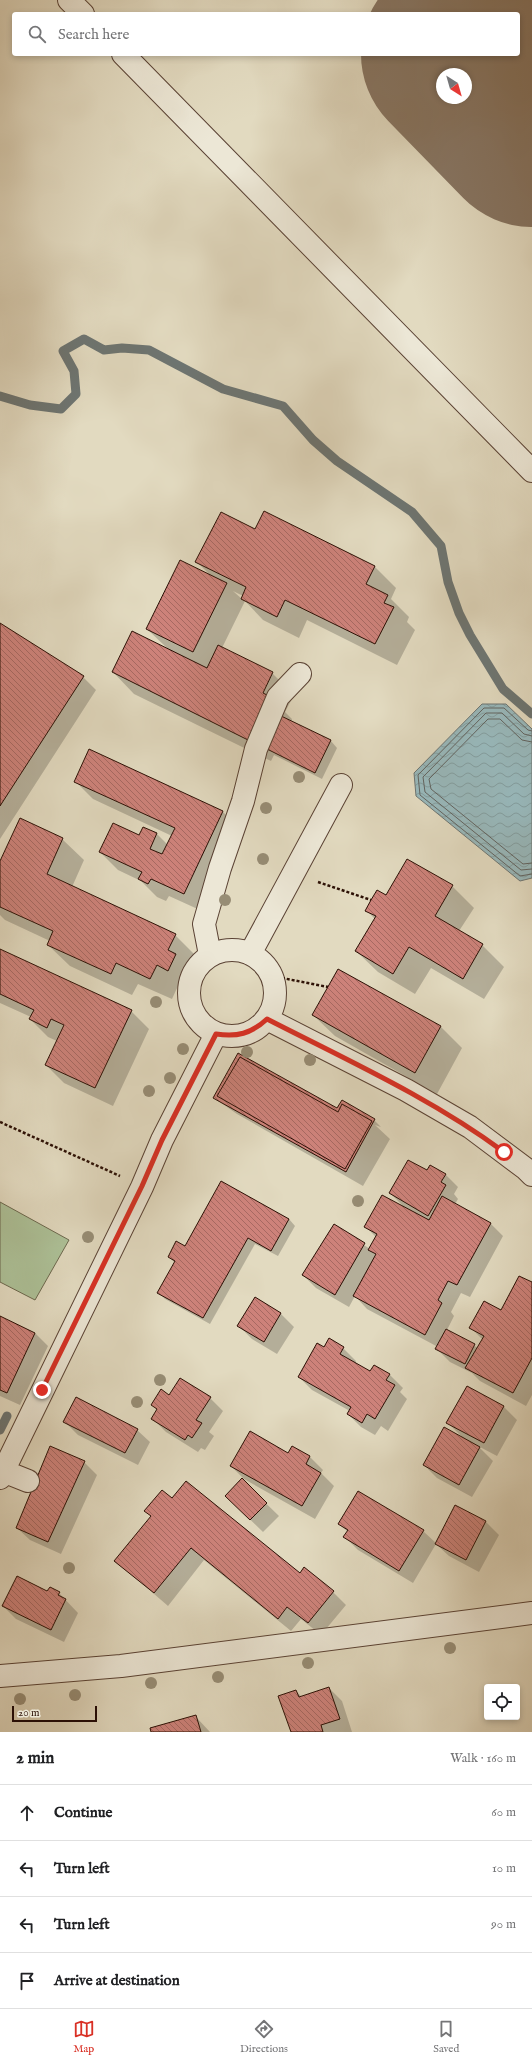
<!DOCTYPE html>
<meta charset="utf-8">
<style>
:root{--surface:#fff;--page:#f2f2f2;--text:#202124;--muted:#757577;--line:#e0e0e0;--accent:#d93025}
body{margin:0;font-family:"IM FELL English",serif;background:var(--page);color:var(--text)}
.controls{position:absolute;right:12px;bottom:12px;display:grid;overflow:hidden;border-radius:4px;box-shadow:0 2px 6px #0003}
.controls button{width:36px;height:36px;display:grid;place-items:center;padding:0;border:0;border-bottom:1px solid var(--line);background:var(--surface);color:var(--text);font:20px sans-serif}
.compass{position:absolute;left:436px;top:68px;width:36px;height:36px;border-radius:50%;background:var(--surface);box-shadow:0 2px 6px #0003;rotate:143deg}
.scale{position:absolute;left:12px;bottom:10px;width:85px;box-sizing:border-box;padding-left:4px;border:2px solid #2c1005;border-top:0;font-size:11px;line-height:14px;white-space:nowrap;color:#2c1005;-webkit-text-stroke:3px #ece7d6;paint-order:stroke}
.stop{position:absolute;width:12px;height:12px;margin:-9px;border:3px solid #d93025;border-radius:50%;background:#fff}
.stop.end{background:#d93025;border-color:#fff;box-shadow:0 1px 4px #0008}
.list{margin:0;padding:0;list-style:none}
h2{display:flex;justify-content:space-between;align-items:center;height:52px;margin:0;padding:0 16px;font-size:17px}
h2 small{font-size:13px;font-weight:400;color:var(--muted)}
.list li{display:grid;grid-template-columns:26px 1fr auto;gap:12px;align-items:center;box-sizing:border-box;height:56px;padding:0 16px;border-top:1px solid var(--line)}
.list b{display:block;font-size:15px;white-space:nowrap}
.list em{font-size:13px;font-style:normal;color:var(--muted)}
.icon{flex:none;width:22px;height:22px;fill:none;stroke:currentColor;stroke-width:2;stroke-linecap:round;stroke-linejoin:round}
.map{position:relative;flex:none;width:532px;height:1732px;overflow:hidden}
.search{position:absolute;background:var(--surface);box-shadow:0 2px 6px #0003;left:12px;right:12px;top:12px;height:44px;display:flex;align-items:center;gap:10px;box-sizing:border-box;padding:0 14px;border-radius:4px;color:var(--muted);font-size:15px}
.sheet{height:276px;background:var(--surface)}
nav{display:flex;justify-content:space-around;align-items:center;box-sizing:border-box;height:56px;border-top:1px solid var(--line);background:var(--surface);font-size:11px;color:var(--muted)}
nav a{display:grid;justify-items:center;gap:2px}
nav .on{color:var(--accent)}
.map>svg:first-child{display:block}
</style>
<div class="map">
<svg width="532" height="1732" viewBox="0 0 532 1732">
<defs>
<pattern id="water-waves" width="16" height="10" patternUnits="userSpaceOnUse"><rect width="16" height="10" fill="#98b8bb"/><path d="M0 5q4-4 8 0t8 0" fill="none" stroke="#839d9f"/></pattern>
<pattern id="building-back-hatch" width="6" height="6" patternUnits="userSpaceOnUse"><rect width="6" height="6" fill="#cd827a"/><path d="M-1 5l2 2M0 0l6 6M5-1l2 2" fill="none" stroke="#a76962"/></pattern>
</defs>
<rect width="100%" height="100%" fill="#e2dac0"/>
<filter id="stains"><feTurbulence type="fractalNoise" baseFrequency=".005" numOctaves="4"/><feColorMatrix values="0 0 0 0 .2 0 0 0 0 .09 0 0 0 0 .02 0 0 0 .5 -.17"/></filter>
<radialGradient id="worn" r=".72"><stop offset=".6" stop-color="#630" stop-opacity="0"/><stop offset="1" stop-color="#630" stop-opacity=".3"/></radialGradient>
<path fill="#adc198" stroke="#6c684e" d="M0,1202L69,1240L35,1300L0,1282Z"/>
<path fill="url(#water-waves)" stroke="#6d7572" d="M482,704H506L532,729V878L520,881L416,796L414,773Z"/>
<path fill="#0003" fill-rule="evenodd" d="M265,512L375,567L396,588L391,599L409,617L407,622L415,630L397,665L307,620L299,638L263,620L245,601L222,648L272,673L294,695L285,712L292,719L291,722L331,741L337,748L322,779L274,755L271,761L134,694L113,672L167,648L147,629L212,577L196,561L256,530ZM233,591L243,596L242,599Z
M0,624L83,677L96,690L0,839Z
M90,751L223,812L241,830L202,911L169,896L166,901L157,897L141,881L118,870L100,852L140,836L143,828L157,834L168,845L172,836L93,799L75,781Z
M62,839L84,860L72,887L175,935L196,956L190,970L197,976L190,992L178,986L172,999L138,984L132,995L70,966L48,945L50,941L5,920L0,915V863Z
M452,886L474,908L459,931L482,945L504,967L484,999L431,968L415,994L378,972L356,951L375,919L366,910L386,896Z
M0,950L131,1011L149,1029L113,1106L64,1083L46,1065L57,1041L48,1037L30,1019L31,1017L0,1003Z
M338,971L441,1027L462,1048L437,1094L335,1036L313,1015Z
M214,1098L338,1109L374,1120L381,1127L375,1125L390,1139L363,1186L237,1114Z
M428,1172L445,1174L458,1187L454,1194L458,1199L455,1204L490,1223L503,1236L470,1297L461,1293L451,1312L454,1316L447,1330L478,1348L483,1340L471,1328L501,1311L532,1283V1395L526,1406L480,1381L472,1373L450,1362L437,1349L438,1347L367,1309L355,1296L349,1307L316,1288L303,1275L334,1225L370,1249L376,1237L366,1227L404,1207L390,1193Z
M221,1182L289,1219L295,1226L278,1256L255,1244L210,1324L165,1299L159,1293L175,1263L169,1257L185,1247Z
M255,1299L281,1314L294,1327L277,1354L252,1339L239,1326Z
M0,1317L35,1333L48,1346L20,1405L0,1396Z
M324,1348H343L356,1361L355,1364L370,1372L374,1366L390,1375L403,1388L400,1392L407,1399L388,1431L381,1426L375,1435L361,1427L348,1414L350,1411L312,1390L299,1377Z
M467,1387L504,1407L517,1420L497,1456L478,1446L493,1461L472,1497L437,1478L424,1465L463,1438L447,1422Z
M169,1396L210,1398L223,1411L209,1432L214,1436L205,1450L201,1448L198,1452L166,1432L153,1419L158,1411L152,1405Z
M65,1422L137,1430L150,1442L138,1465L78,1435Z
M51,1447L84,1462L97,1475L61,1554L30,1540L17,1528Z
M292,1448L310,1457L323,1470L321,1473L334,1486L315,1519L244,1479L231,1466L289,1454Z
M242,1480L279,1516L263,1532L226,1496Z
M455,1506L486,1522L499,1535L479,1572L449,1556L436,1544L413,1583L358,1550L345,1537L348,1532L339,1524L423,1531L436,1543Z
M146,1511L300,1574L333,1592L346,1605L321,1635L301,1619L291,1631L204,1560L168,1606L116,1561L151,1517Z
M48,1592L59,1593L78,1613L64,1642L16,1619L3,1606Z
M329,1688L342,1701L352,1732H292L296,1691L302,1697Z
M196,1717L210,1732H152Z"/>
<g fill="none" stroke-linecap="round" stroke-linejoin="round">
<path stroke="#626460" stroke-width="1" d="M532,731L528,730L504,708H484L418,775L420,795L520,876L532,874
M532,736L524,734L502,713H486L423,777L425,792L521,870L532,869
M532,742L522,740L500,719H488L429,779L431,789L523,864L532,863"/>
<path stroke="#6d7572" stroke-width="9" d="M0,396L30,405L61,409L76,394L74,371L63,351L84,339L104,350L122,348L149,350L223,389L283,406L313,440L337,461L412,512L441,546L448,582L459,613L470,635L503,689L532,714
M0,1430L7,1416"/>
<path stroke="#877562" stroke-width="192" d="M457,54L532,131"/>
</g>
<path fill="url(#building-back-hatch)" stroke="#2c1005" d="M264,511L375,566L366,584L388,595L384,603L394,607L375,644L285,600L277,617L241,599L246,587L195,562L221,512L255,529Z
M180,560L227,583L193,652L146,629Z
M0,623L84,676L0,806Z
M132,631L207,668L218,645L273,672L263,693L271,697L250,741L112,672Z
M277,714L331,740L315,773L261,746Z
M89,749L223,811L184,894L151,879L148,884L138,879L142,872L99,852L113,823L139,835L143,827L157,833L150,849L162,854L175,828L74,782Z
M20,818L63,838L47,874L176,934L168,950L176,954L168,971L157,965L150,979L116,963L111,974L47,945L53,931L0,907V861Z
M407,859L453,885L435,916L483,944L463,979L409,947L393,974L355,951L376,916L365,911L371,900L377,890L386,895Z
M0,949L132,1010L95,1088L45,1065L64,1025L51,1019L47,1028L29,1019L34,1010L0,994Z
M338,969L441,1026L415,1073L312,1015Z
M238,1053L337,1108L342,1100L375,1119L346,1172L213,1098Z
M240,1057L338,1112L342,1104L372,1121L345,1169L217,1096Z
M408,1160L427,1170L430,1165L446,1174L441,1182L446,1185L428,1216L389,1193Z
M221,1181L289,1219L271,1251L248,1238L203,1318L157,1293L175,1261L168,1257L176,1241L185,1246Z
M382,1195L429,1220L442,1196L491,1223L457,1285L448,1281L438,1300L442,1303L425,1335L353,1296L376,1254L368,1250L377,1234L364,1227Z
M334,1224L365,1243L335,1295L302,1275Z
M519,1276L532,1282V1358L513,1393L465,1368L484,1336L469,1328L484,1301L501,1310Z
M255,1297L281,1313L264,1342L237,1326Z
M0,1316L35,1333L7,1393L0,1390Z
M446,1329L475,1344L465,1364L435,1349Z
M329,1338L344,1347L340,1354L370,1371L374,1365L390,1374L386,1380L395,1385L375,1419L367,1414L362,1423L347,1414L351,1407L298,1377L317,1343L324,1347Z
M180,1378L211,1397L196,1420L202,1423L192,1438L188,1435L185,1440L151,1419L157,1409L151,1405L161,1389L169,1395Z
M467,1386L504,1406L484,1443L446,1423Z
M76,1397L138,1429L125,1453L63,1422Z
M444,1427L480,1447L459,1485L423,1465Z
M250,1431L288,1453L292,1446L310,1456L306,1464L321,1473L302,1506L230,1466Z
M50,1446L85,1461L48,1542L16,1528Z
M242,1478L267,1503L250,1520L225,1496Z
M186,1481L300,1573L304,1567L334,1591L308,1623L287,1607L278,1619L191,1548L154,1593L114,1561L151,1516L144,1511L162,1490L172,1498Z
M358,1491L424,1530L399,1571L343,1537L348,1530L338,1524Z
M455,1505L486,1521L466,1560L435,1544Z
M17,1576L47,1591L50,1587L60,1592L58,1595L66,1599L51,1630L2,1606Z
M329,1687L340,1719L321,1725L323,1732H291L278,1696L296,1690L299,1697Z
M196,1715L201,1732H151L150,1728Z"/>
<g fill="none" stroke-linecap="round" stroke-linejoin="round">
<g stroke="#5a4234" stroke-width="24">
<path id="minor" d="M69,0L83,14
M123,54L532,471
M189 993a43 43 0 1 1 86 0a43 43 0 1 1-86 0Z
M250,954L341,785
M210,955L204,924L220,868L243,801L256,749L278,697L300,674
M267,1019L406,1090L470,1127L526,1169L532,1175
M3,1471L28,1481
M0,1478L142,1187L162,1140L216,1034
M0,1676L121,1666L532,1613"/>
</g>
<path stroke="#2c1005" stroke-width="2.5" stroke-dasharray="3 2" stroke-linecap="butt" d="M318,882L371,900
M272,976L328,987
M0,1122L120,1176"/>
<use href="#minor" stroke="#ece7d6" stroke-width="22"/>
</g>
<g fill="#978d75">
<circle cx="299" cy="777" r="6"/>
<circle cx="266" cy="808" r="6"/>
<circle cx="263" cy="859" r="6"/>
<circle cx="225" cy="900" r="6"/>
<circle cx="156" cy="1002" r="6"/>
<circle cx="183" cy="1049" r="6"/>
<circle cx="247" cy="1052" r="6"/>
<circle cx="310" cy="1060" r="6"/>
<circle cx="170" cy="1078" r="6"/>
<circle cx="149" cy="1091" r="6"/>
<circle cx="358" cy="1201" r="6"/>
<circle cx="88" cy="1237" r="6"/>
<circle cx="160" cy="1380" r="6"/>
<circle cx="137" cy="1402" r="6"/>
<circle cx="69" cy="1568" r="6"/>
<circle cx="450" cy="1648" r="6"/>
<circle cx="308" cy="1663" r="6"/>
<circle cx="218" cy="1677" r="6"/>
<circle cx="151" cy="1683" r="6"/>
<circle cx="75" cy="1695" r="6"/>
<circle cx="20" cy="1699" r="6"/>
</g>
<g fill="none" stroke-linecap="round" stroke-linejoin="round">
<path stroke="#d93025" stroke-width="5" d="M42,1390L142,1186L162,1140L216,1034C237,1037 251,1034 267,1019C347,1060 431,1098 504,1152"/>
</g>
<rect width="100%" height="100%" filter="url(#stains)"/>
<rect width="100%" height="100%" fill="url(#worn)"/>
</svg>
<div class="controls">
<button><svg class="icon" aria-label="locate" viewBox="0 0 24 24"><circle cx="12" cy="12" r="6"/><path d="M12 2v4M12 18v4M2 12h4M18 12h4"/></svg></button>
</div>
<svg class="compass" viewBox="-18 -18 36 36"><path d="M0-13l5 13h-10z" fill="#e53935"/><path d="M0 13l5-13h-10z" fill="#757577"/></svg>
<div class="scale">20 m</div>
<div class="stop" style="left:504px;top:1152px"></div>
<div class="stop end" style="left:42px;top:1390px"></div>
<div class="search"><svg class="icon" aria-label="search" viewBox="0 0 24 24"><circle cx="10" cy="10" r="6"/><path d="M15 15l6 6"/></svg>Search here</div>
</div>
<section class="sheet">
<h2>2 min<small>Walk · 160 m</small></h2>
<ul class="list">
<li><svg class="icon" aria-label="ahead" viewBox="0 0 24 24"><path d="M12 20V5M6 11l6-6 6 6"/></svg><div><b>Continue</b></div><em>60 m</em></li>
<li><svg class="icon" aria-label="left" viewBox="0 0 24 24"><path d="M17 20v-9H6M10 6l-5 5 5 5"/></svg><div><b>Turn left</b></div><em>10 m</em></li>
<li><svg class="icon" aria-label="left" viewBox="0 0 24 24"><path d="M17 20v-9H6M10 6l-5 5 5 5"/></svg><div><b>Turn left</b></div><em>90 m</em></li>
<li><svg class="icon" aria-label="arrive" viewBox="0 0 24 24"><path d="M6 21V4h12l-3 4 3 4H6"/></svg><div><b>Arrive at destination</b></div></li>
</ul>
</section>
<nav>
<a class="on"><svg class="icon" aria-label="map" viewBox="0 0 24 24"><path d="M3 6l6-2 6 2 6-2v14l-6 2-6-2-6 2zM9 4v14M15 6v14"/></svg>Map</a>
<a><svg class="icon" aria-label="directions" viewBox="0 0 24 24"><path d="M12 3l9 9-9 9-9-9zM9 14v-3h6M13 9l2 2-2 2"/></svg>Directions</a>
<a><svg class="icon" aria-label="saved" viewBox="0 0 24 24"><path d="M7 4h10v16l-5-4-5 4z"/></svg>Saved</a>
</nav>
